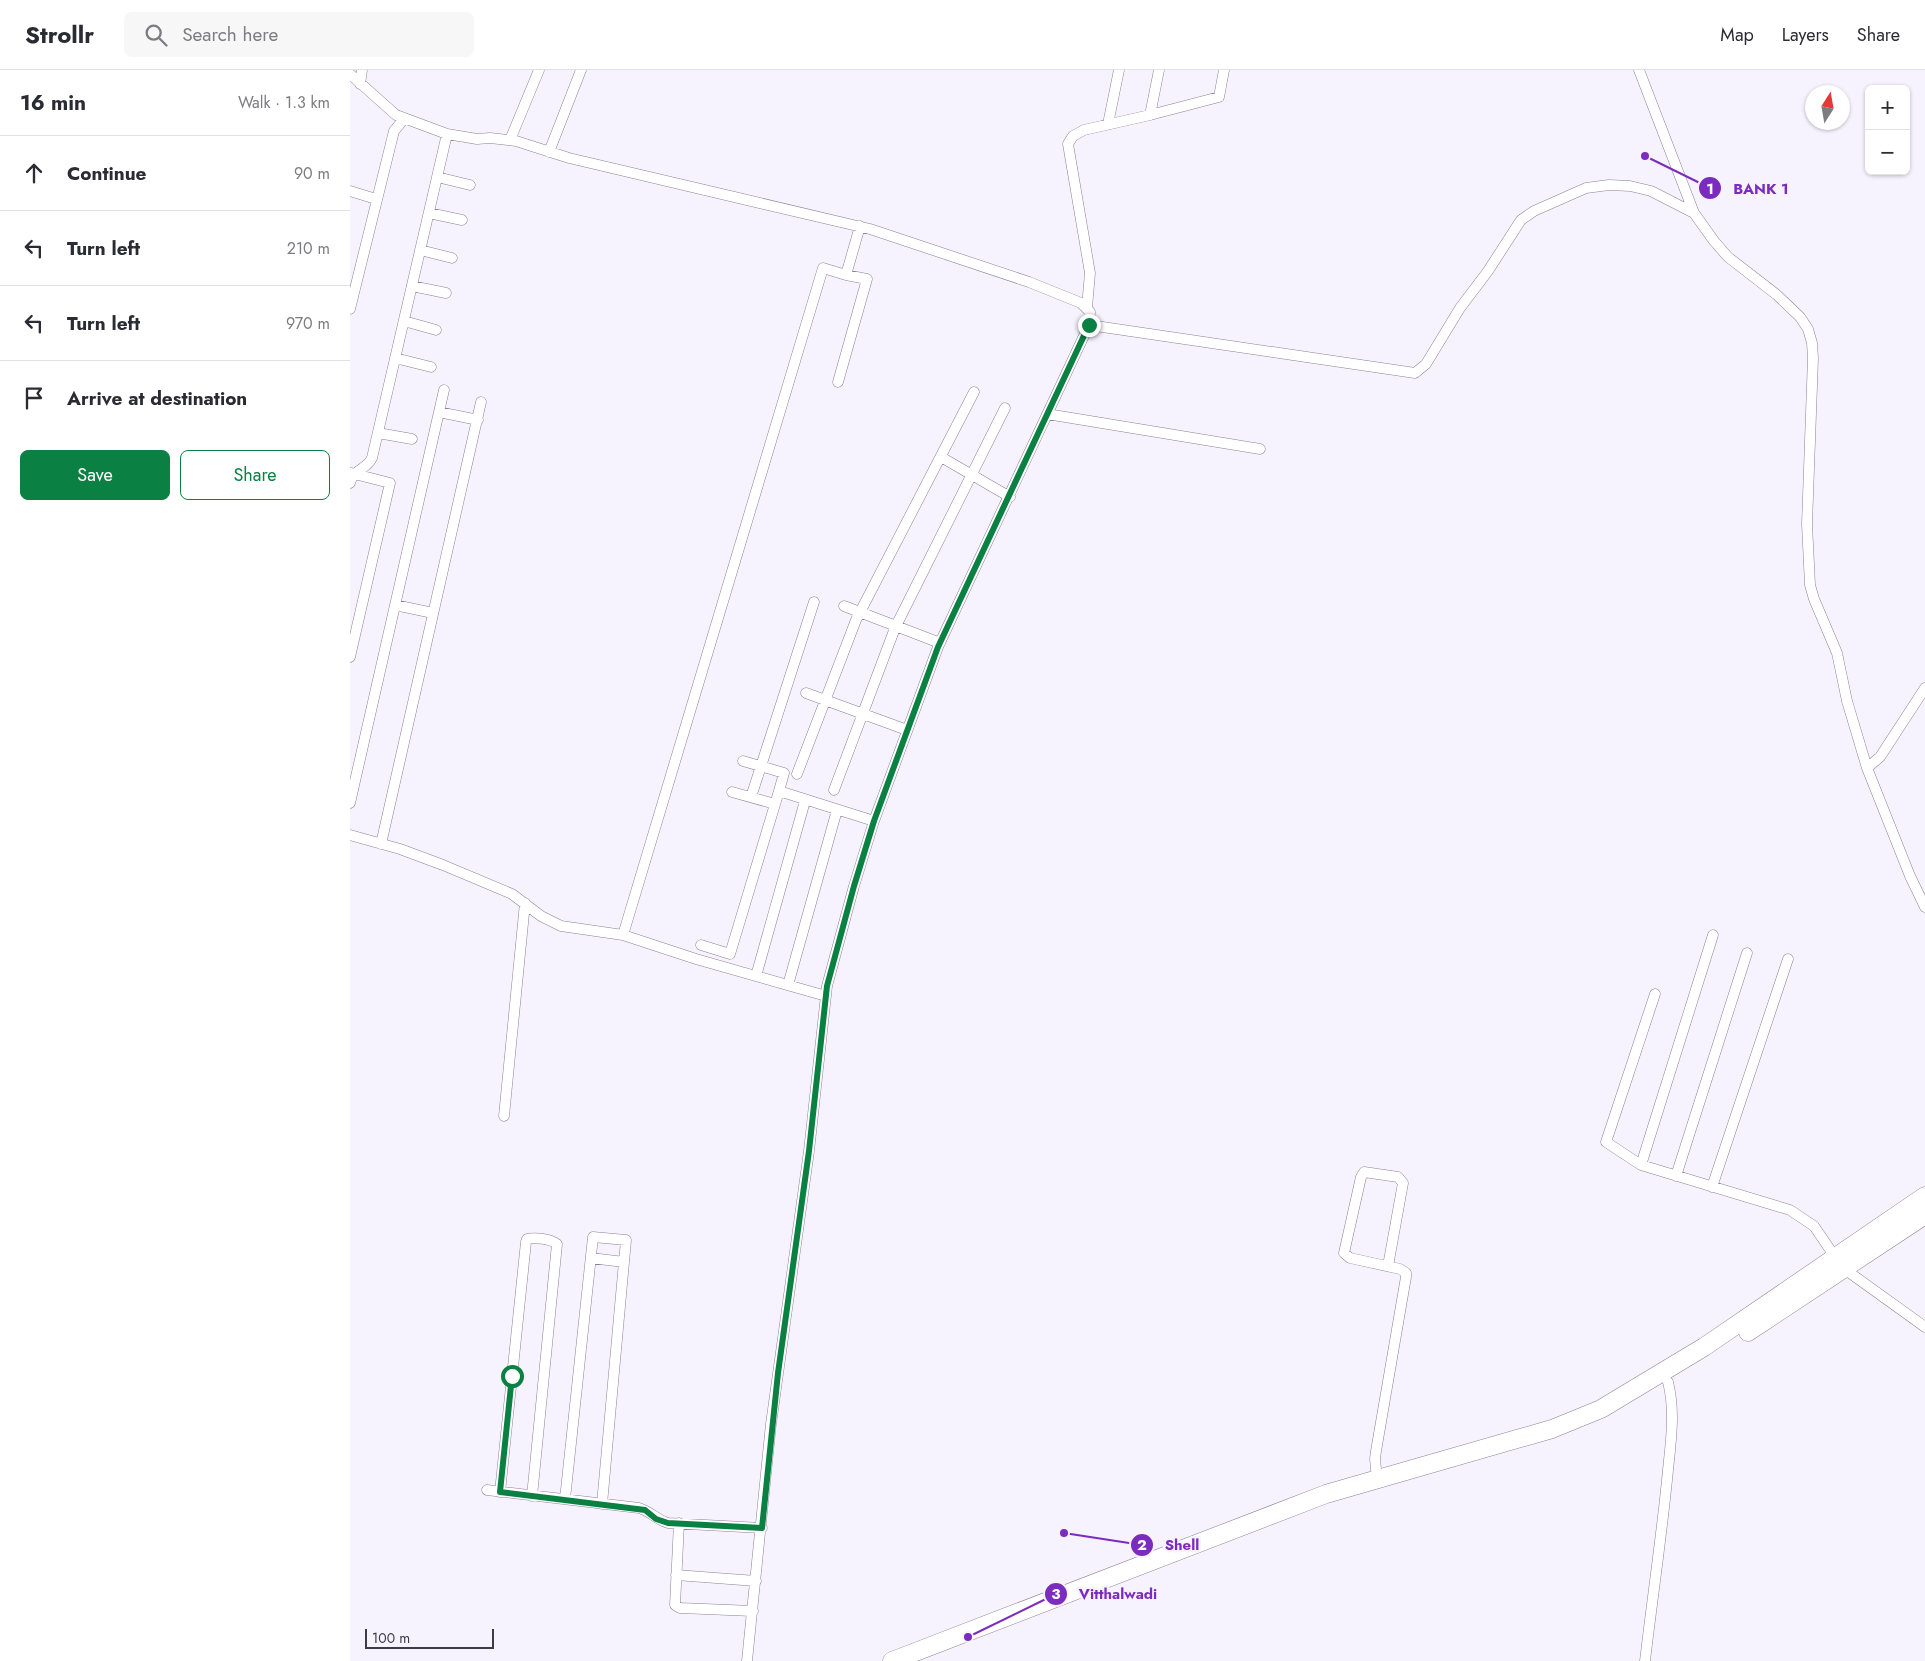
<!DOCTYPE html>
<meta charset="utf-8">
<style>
:root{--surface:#fff;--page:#f7f7f7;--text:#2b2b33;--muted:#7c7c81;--line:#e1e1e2;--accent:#0b8043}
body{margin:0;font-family:Jost,sans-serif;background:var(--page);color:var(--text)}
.controls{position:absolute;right:15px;top:15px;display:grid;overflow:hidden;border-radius:8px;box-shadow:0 1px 4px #0004}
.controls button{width:45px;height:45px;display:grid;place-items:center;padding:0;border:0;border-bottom:1px solid var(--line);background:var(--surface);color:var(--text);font:25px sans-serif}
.compass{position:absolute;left:1455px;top:15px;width:45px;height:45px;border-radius:50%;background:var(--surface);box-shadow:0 1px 4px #0004;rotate:11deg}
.scale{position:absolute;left:15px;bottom:12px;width:129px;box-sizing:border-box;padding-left:5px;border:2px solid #3f3a45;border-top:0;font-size:14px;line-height:18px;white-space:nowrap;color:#3f3a45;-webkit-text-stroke:4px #f7f3fe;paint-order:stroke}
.stop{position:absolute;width:15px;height:15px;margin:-11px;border:4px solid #0b8043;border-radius:50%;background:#fff}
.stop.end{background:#0b8043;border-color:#fff;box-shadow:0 1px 5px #0008}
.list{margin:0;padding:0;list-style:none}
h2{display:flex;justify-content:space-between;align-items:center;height:65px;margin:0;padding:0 20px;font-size:21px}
h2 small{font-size:16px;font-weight:400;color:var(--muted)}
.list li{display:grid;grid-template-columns:32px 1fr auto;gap:15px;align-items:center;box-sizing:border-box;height:75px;padding:0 20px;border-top:1px solid var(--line)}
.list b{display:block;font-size:19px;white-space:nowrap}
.list em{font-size:16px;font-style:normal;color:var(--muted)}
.actions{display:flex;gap:10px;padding:15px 20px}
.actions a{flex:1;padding:11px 0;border:1px solid var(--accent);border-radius:8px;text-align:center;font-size:18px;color:var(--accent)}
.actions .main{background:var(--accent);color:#fff}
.icon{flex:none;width:28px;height:28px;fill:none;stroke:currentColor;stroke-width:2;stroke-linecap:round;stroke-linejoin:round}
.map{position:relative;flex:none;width:1575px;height:1591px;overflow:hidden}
header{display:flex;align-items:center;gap:30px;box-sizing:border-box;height:70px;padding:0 25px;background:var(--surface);border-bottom:1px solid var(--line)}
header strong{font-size:24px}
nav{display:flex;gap:28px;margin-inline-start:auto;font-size:18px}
.search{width:350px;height:45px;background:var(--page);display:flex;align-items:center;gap:12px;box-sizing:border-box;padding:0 18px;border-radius:8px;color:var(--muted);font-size:19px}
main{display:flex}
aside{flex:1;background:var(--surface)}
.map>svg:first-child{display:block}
</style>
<header>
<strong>Strollr</strong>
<div class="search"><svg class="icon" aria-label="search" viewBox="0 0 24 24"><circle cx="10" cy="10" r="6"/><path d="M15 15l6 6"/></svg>Search here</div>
<nav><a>Map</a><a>Layers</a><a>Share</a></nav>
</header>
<main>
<aside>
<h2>16 min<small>Walk · 1.3 km</small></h2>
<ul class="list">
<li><svg class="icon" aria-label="ahead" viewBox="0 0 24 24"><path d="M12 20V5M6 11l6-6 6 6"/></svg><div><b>Continue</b></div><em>90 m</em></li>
<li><svg class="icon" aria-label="left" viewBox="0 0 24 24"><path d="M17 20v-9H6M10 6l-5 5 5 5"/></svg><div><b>Turn left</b></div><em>210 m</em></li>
<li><svg class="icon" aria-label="left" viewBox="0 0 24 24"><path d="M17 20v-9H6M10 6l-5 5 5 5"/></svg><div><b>Turn left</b></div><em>970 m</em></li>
<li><svg class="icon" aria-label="arrive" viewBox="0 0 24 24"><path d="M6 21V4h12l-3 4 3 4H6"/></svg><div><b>Arrive at destination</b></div></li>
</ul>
<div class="actions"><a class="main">Save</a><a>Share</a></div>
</aside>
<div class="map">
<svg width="1575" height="1591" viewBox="0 0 1575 1591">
<rect width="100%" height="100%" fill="#f7f3fe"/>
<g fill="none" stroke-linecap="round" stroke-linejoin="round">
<g stroke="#8b8099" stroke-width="11">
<path id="street" d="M1289,0L1344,143L1364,171L1378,187L1427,225L1450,247L1458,259L1462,273L1463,288L1457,454L1460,515L1464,529L1487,583L1497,631L1517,698L1560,806L1575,837
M0,4L46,45L97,64L127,69L140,68L166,71L219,88L520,159L679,212L731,233L740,242L739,255L588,577L524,751L504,816L477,916L459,1081L421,1354L397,1591
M10,14L12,0
M800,45L809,0
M758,54L769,0
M160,70L189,0
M199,82L231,0
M87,107L120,115
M0,121L26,129
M79,143L112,150
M70,180L102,188
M62,216L96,223
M737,237L740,203L718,74L723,66L734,60L800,45L869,27L874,0
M0,239L44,61L54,49
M54,251L86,260
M739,255L1065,303L1076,294L1110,238L1138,201L1171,150L1184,141L1236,118L1259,115L1280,116L1301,121L1344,143
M45,288L81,297
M488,312L517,209L496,205
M89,342L128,350
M697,344L910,379
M28,363L62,369
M591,387L660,427
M0,413C3,400 17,399 22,388L97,64
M45,535L83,543
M494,536L590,573
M0,587L40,413L1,403
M456,623L557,660
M393,691L434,703L429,721
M1517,698L1530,687L1575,618
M447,704L506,550L624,322
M484,720L545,558L655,338
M382,722L425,734
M401,727L464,532
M0,733L94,320
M0,765L50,779L93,795L162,824L191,846L211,856L273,865L346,889L476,926
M31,774L131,332
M273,865L473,198L496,205L510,156
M351,875L380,884L429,721L524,751
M406,906L455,731
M438,915L487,740
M1305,924L1256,1072L1291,1095L1440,1140L1464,1156L1485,1187
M154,1046L175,833
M1291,1095L1363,865
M1326,1106L1397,883
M1362,1117L1438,889
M241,1188L274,1192
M1493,1198L1575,1257
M1027,1409L1025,1389L1026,1381L1056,1207V1203L1050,1199L1000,1188L994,1183L1011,1107L1014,1102L1048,1107L1053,1113L1038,1196
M137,1420L289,1438C300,1441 307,1450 318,1453L412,1458
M150,1422L176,1172L177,1169C185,1167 201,1169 207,1174L182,1426
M215,1429L243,1167L276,1170L252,1434
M329,1453L325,1535L330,1538L403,1541
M326,1505L406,1511
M1295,1591C1302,1531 1311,1470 1317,1410C1320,1377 1326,1344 1318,1312"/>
</g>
<g stroke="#8b8099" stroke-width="19">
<path id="highway" d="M1398,1262L1575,1145
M542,1591L976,1424L1202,1359L1251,1339L1354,1277L1575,1126"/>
</g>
<use href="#street" stroke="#fff" stroke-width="10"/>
<use href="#highway" stroke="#fff" stroke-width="18"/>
</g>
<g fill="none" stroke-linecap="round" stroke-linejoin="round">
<path stroke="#0b8043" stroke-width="6" d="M162,1306L150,1422L295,1440L306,1449L318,1453L412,1458L428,1303L459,1081L477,916L504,816L524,751L588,577L739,255"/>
</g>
<path fill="none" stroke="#7b2cbf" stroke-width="2" d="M1295 86L1360 118M714 1463L792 1475M618 1567L706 1524"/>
<g fill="#7b2cbf" stroke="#f7f3fe" stroke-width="2">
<circle cx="1295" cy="86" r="5"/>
<circle cx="714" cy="1463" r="5"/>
<circle cx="618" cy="1567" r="5"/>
<circle cx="1360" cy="118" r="12"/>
<circle cx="792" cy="1475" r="12"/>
<circle cx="706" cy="1524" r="12"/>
</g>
<g font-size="15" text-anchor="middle" font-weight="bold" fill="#fff">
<text x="1360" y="124">1</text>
<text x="792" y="1480">2</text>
<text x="706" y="1529">3</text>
</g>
<g font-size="15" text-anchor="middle" font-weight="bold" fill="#7b2cbf" stroke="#f7f3fe" stroke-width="5" stroke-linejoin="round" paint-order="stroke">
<text x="1411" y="124">BANK 1</text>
<text x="832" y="1480">Shell</text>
<text x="768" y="1529">Vitthalwadi</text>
</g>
</svg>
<div class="controls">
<button>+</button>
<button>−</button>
</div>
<svg class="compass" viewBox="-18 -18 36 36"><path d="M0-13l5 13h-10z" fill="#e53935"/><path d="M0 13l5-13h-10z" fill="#7c7c81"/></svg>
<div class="scale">100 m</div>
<div class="stop" style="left:162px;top:1306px"></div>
<div class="stop end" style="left:739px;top:255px"></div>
</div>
</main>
